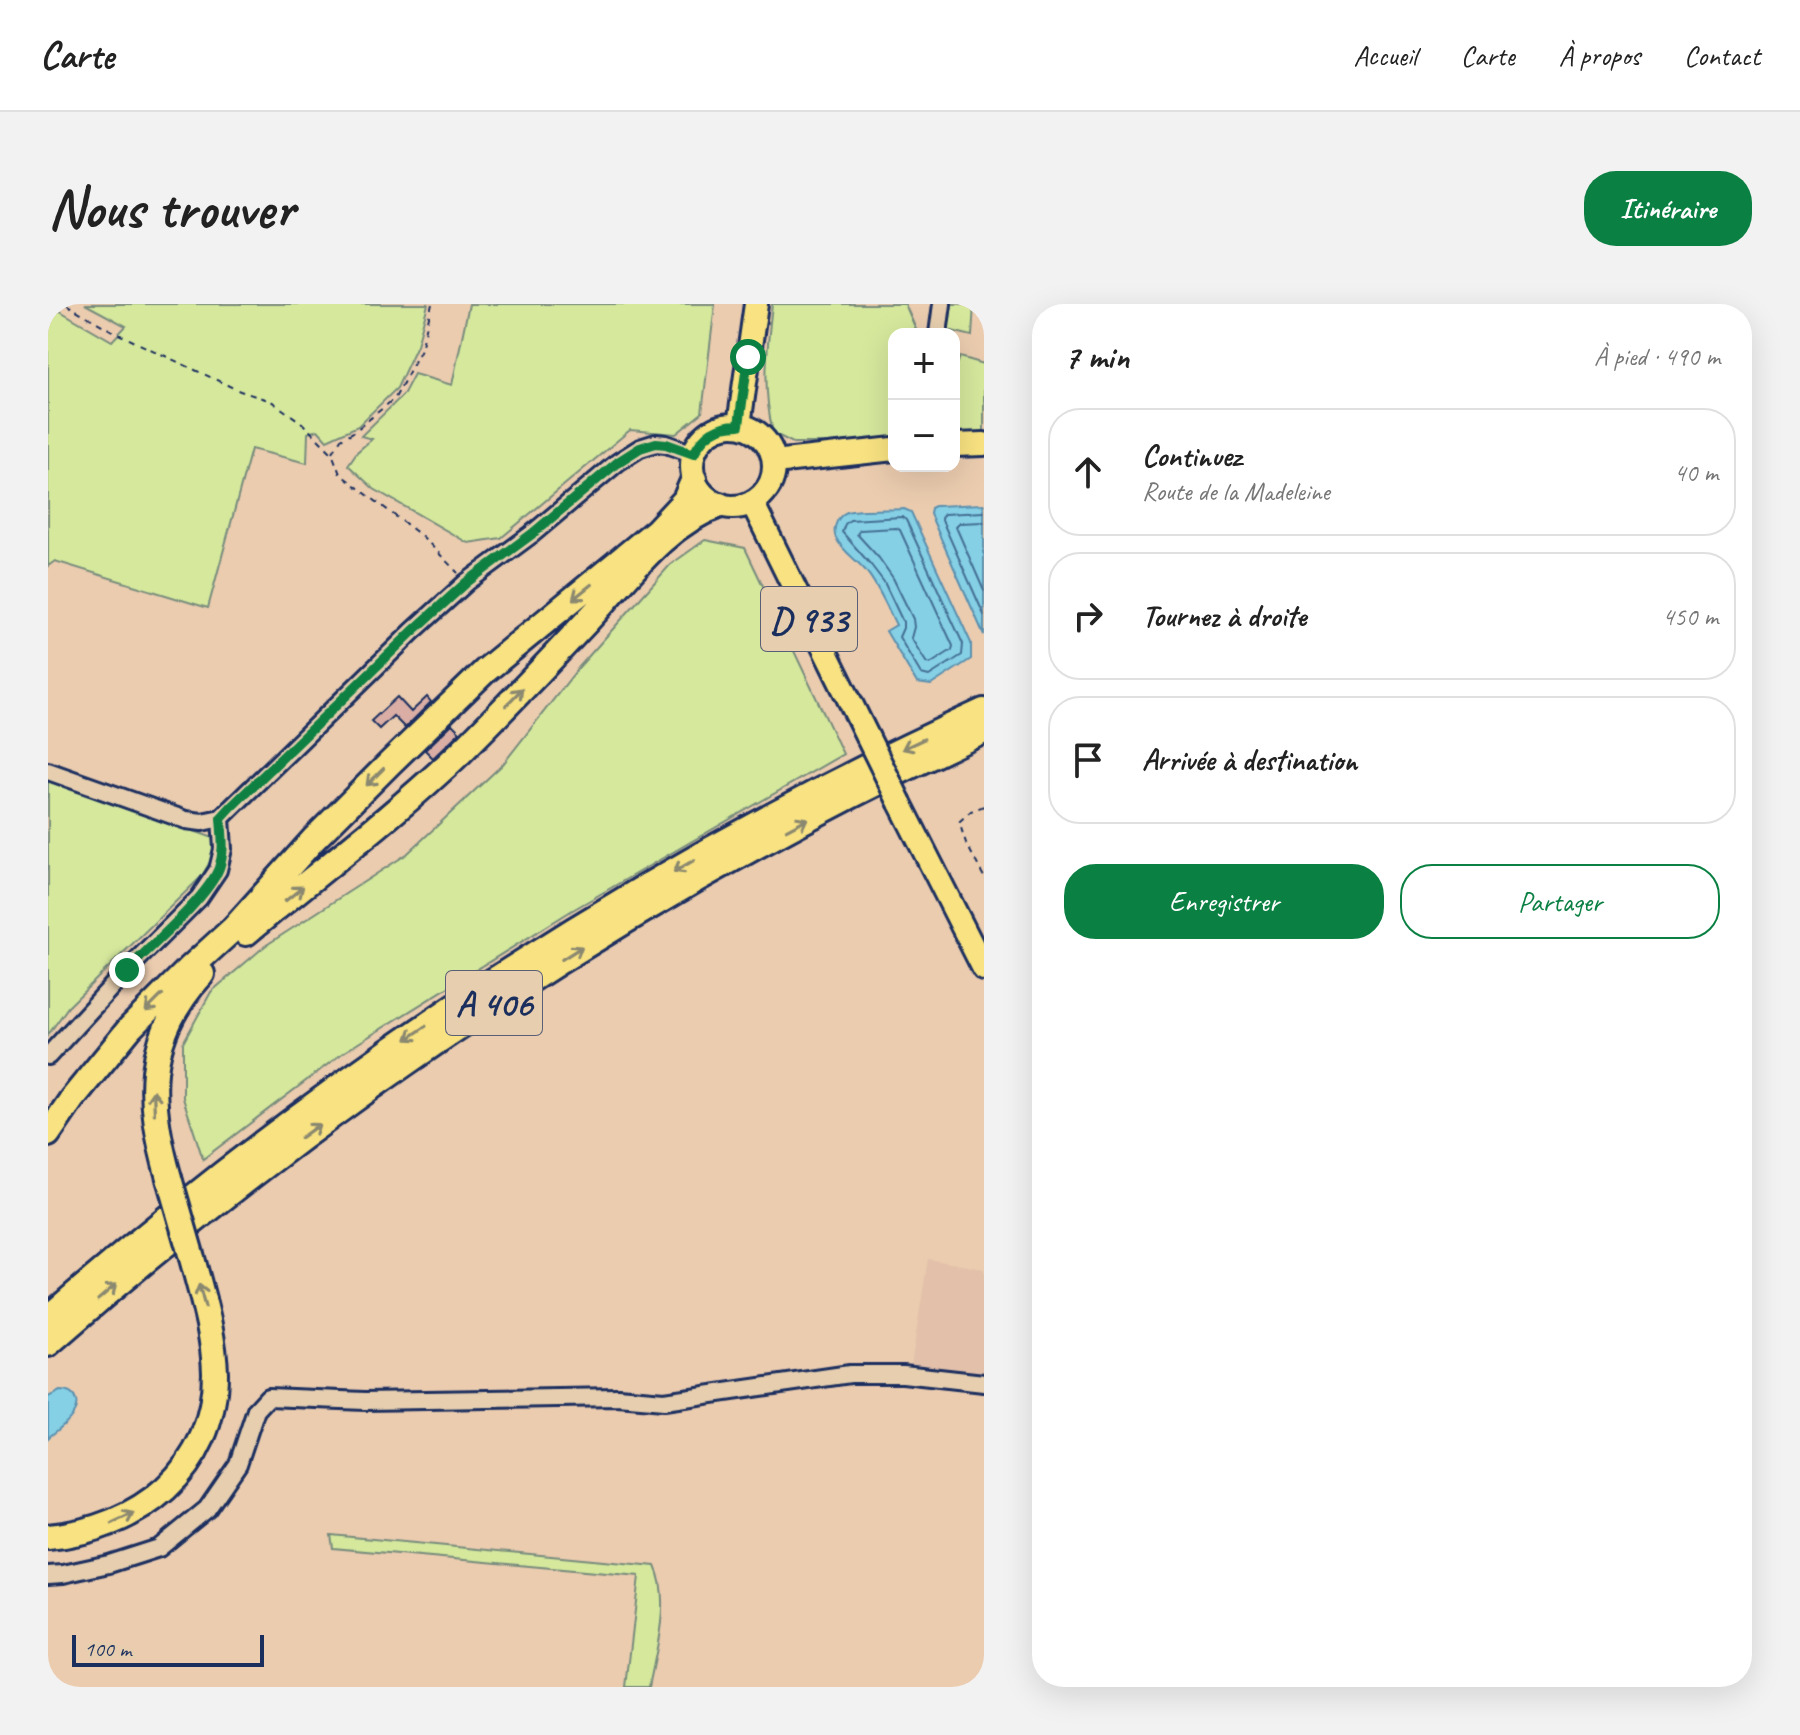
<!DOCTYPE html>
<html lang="fr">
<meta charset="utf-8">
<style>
:root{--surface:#fff;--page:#f2f2f2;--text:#222;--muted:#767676;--line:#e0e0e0;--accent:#0b8043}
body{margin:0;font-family:Caveat,sans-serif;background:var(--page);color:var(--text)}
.controls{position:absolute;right:24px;top:24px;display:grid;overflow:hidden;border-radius:16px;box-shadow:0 8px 32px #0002}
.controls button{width:72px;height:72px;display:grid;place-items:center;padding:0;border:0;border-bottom:2px solid var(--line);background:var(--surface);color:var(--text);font:40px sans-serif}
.scale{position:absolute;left:24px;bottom:20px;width:192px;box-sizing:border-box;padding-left:8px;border:4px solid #1b2f5e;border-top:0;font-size:22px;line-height:28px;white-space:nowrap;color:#1b2f5e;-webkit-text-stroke:6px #e6ceae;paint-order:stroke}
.stop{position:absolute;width:24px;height:24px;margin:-18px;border:6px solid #0b8043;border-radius:50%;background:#fff}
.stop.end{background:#0b8043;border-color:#fff;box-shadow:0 2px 8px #0008}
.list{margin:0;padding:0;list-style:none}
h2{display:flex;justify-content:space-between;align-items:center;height:104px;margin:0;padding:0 32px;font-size:34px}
h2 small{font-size:26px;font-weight:400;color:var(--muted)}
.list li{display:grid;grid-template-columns:52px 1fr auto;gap:24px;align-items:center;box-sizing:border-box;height:128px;margin:0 16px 16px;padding:0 16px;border:2px solid var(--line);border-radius:32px}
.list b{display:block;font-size:30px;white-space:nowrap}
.list p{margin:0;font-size:26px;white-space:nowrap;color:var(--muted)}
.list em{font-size:26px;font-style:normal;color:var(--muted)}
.actions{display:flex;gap:16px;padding:24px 32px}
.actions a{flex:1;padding:18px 0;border:2px solid var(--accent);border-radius:32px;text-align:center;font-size:28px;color:var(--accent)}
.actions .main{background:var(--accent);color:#fff}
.icon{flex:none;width:44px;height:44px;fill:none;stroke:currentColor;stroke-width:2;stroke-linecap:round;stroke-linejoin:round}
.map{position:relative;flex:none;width:936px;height:1383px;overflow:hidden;border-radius:32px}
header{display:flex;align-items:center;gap:48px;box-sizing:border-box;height:112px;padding:0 40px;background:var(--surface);border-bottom:2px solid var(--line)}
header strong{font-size:38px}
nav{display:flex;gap:44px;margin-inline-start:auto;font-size:28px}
.intro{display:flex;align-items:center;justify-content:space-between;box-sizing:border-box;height:192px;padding:0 48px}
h1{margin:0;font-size:56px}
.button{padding:20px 36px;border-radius:32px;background:var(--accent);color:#fff;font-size:28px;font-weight:700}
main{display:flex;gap:48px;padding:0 48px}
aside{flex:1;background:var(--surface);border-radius:32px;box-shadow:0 8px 32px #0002}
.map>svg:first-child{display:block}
</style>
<header>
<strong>Carte</strong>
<nav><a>Accueil</a><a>Carte</a><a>À propos</a><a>Contact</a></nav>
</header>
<div class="intro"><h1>Nous trouver</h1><a class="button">Itinéraire</a></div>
<main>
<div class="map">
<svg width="936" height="1383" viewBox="0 0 936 1383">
<rect width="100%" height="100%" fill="#ebccaf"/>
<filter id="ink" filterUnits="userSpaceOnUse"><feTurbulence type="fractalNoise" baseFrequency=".0125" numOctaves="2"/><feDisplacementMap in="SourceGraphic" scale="16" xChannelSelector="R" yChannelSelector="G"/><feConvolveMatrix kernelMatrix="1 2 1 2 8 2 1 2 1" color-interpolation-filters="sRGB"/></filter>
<g filter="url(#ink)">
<path fill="#e2c0aa" d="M880,955L936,965V1071L863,1062Z"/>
<path fill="#d5e89c" stroke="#788c7d" stroke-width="2" d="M0,0L64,37L78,22L37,0H380L369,41L349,84L310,122L279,136L270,126L260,129L259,159L203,145L160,304L7,257L0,262Z
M421,0H667L654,109L628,130L582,126L453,234L420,239L326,185L300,161L309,148L324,135L313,132L355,91L366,70L404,81Z
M724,0H857L870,30H846V133L780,139H745L725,129C714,82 719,47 724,0Z
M904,0H926L924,32L900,26Z
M912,53L936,60V130H906V69Z
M657,236L697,244L795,450L523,607L296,748L155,855L135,794V739L163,688L217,642L359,550L455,460L531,363L622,261Z
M0,474L168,535L163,556L154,572L20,703L0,731Z
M283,1231L607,1262C623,1296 608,1347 601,1383H578L591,1272L285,1244Z"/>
<path fill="#85d0e5" stroke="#5b90af" stroke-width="2" d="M936,200V331L882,210L883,204L887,202Z
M856,205L863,208L923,339V355L883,381L869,379L838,327L848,321C839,303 831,283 818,267C809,256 794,247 788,234C784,225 789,212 799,208C809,205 843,206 856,205Z
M12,1087C20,1087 26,1089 28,1097C32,1111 9,1126 0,1134V1093Z"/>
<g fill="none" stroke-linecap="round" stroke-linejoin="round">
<path stroke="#456f94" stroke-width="2" d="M936,208L896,210L893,214L936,311
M854,213L858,216L915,340L914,351L881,372L873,370L851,333L855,324V318L836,278L823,261L794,228L797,220L802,216Z
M936,218L911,219L908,223L936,287
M848,224L852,226L905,342L904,346L882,360L878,358L863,334L866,323L865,315L845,274L831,254L809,230L812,226Z"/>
</g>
<path fill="#daaea5" stroke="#1b2f5e" stroke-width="2" d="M349,393L363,408L379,393L383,398L357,424L345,412L331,425L323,417Z
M404,420L412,428L385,454L377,446Z"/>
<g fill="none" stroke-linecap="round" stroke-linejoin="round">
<g stroke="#1b2f5e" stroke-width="22">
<path id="minor" d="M890,30L894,0
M0,467L138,516L154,518L173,514L364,328L419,278L484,230L570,158L592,144L608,139L618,140L646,150
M0,752L79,666L151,594L170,566L175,545L173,514
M0,1271L15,1270L61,1260L111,1244L159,1205L190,1160L208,1106L220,1093L317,1097L570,1093L616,1097L802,1070H855L936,1079"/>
</g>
<g stroke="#1b2f5e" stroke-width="28">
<path id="major" d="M691,121L708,0
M644 162a41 41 0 1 1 82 0a41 41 0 1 1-82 0Z
M906,141L936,140
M726,158L846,145
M704,198L819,432
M852,499L936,665"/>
</g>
<g stroke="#1b2f5e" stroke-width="30">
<path id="highway" d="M198,629C270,569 345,513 413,448C456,405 499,360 540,316C580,274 615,221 672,201
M0,830L24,795L82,724L141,665L185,625L266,535L342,459L437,367L609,226L637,196L646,175
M121,874C99,796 95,734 154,670
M0,1014C280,769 597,561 936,407
M0,1040C281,792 596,585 936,427
M0,1233C91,1225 167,1166 167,1069C166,1030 154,992 144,954"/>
</g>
<path stroke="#1b2f5e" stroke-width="2" stroke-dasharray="6 6" stroke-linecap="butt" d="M18,0L66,28L192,87L223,97L253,118L284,149L292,170L375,233L410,269
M285,148L293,135L307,127L347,94L373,45L384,0
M936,502L923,507L911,518L918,539L936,573"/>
<use href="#minor" stroke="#e6ceae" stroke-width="16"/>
<use href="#major" stroke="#f8e281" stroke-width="22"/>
<use href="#highway" stroke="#f8e281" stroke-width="24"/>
<g stroke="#1b2f5e" stroke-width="28" stroke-linecap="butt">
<path id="major-bridge" d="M819,432L852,499"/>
</g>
<g stroke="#1b2f5e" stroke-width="30" stroke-linecap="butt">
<path id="highway-bridge" d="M121,874L144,954"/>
</g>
<use href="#major-bridge" stroke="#f8e281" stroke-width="22"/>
<use href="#highway-bridge" stroke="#f8e281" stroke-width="24"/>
</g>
<defs><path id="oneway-shaft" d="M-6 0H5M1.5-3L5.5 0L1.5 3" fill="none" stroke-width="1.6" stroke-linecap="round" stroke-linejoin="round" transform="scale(2)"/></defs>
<g stroke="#8a8870">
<use href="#oneway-shaft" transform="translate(534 288) rotate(141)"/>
<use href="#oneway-shaft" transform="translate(466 393) rotate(-46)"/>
<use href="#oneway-shaft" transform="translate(865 440) rotate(155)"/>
<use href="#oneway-shaft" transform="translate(327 473) rotate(135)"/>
<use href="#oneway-shaft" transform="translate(749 520) rotate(-28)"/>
<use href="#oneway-shaft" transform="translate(636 562) rotate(150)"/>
<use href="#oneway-shaft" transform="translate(246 590) rotate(-39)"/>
<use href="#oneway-shaft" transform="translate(524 649) rotate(-32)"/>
<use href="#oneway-shaft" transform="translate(106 699) rotate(135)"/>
<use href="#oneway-shaft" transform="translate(368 729) rotate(146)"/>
<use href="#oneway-shaft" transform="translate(106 798) rotate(-92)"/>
<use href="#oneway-shaft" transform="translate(262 827) rotate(-36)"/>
<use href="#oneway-shaft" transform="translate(59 988) rotate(-41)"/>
<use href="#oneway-shaft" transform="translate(154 992) rotate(-105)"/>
<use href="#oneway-shaft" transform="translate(75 1214) rotate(-25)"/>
</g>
</g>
<g fill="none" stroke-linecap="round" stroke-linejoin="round" filter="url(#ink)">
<path stroke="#0b8043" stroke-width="10" d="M79,666C103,642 160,593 171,564C177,547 174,531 173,514L183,503L364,328L419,278L484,230L570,158L592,144L608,139L618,140L646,150C655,130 669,121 691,121L700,53"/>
</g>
<g text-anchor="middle" stroke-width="6" stroke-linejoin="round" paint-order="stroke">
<g fill="#e6ceae" stroke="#585f76" stroke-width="2">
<rect x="713" y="283" width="96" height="64" rx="6"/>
<rect x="398" y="667" width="96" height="64" rx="6"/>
</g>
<g font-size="36" font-weight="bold" fill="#1b2f5e">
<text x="761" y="328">D 933</text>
<text x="446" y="712">A 406</text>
</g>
</g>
</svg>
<div class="controls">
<button>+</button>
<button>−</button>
</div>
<div class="scale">100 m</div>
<div class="stop" style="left:700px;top:53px"></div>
<div class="stop end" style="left:79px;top:666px"></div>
</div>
<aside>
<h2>7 min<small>À pied · 490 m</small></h2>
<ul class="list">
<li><svg class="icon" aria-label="ahead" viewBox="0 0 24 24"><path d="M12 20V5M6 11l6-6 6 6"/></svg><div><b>Continuez</b><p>Route de la Madeleine</p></div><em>40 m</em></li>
<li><svg class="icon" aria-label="right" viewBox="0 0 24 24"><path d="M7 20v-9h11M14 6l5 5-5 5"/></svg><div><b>Tournez à droite</b></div><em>450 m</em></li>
<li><svg class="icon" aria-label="arrive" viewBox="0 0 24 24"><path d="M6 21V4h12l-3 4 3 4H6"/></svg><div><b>Arrivée à destination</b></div></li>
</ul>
<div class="actions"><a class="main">Enregistrer</a><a>Partager</a></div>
</aside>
</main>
